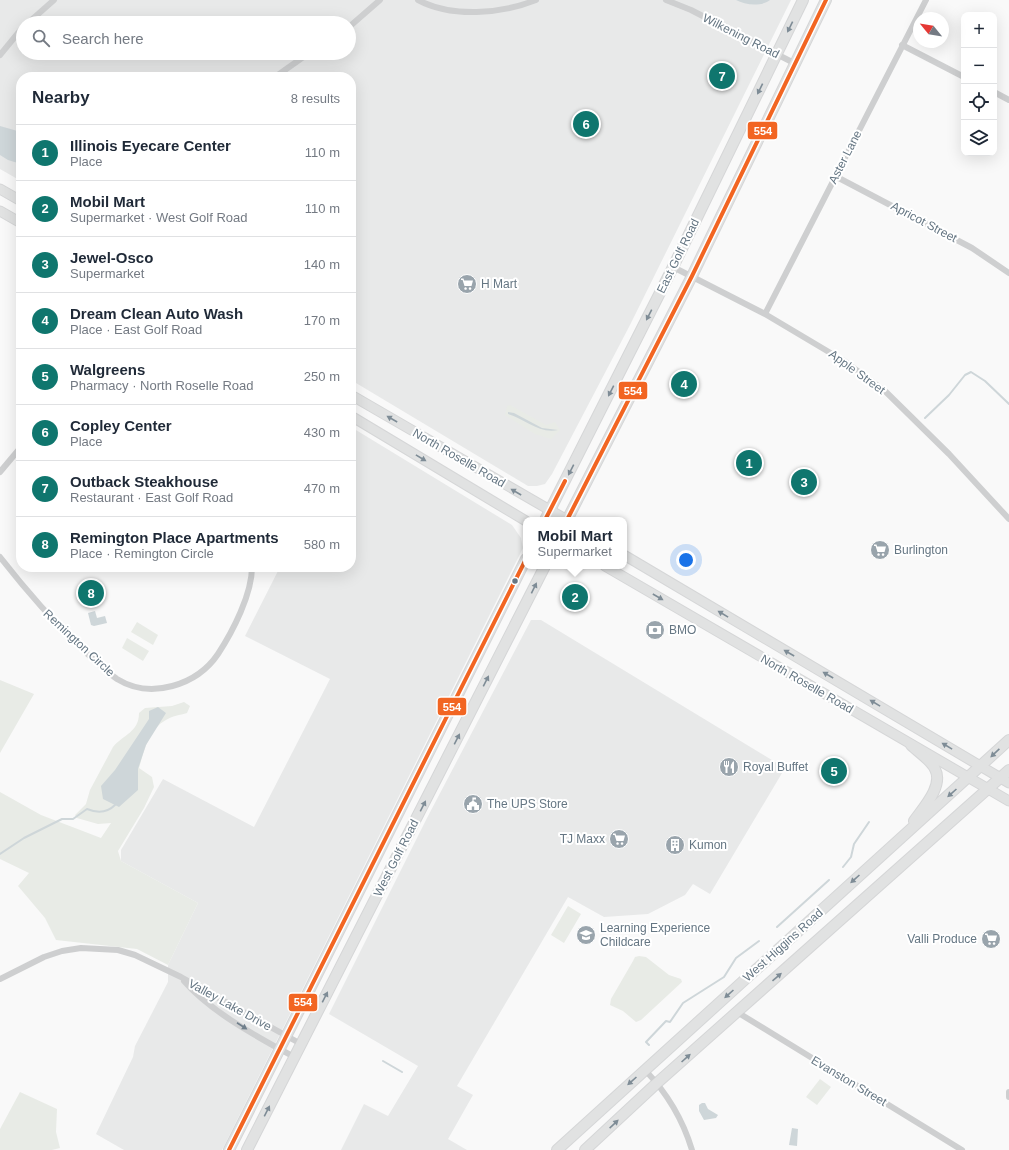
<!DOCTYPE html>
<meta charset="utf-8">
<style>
:root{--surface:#fff;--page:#f6f6f7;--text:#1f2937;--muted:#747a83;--line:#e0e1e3;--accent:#0f766e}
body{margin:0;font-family:Arial,sans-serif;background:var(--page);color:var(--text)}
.controls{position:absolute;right:12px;top:12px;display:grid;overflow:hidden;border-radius:8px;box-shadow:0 4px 16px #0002}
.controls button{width:36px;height:36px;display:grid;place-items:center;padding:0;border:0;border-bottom:1px solid var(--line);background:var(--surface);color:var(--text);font:20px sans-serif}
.compass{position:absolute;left:913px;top:12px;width:36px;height:36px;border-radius:50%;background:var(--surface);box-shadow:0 4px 16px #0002;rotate:300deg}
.you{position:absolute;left:686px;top:560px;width:14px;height:14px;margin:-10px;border:3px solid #fff;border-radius:50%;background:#1a73e8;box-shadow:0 0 0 6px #1a73e833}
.badge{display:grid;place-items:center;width:26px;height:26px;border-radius:50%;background:var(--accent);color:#fff;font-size:13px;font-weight:700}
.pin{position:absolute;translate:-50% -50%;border:2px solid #fff;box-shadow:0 1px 4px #0006}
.popup{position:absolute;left:523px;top:517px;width:104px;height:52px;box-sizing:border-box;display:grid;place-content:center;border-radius:8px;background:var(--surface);filter:drop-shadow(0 1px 3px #0005);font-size:13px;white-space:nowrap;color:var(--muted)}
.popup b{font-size:15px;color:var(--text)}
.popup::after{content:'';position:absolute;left:50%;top:100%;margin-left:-8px;border:8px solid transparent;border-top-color:var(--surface)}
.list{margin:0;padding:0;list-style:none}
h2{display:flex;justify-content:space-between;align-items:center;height:52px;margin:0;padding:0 16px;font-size:17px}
h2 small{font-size:13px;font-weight:400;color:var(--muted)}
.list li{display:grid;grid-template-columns:26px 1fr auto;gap:12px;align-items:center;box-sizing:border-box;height:56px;padding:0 16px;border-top:1px solid var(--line)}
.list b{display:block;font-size:15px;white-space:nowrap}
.list p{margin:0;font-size:13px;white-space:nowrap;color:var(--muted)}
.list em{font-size:13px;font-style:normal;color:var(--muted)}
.icon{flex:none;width:22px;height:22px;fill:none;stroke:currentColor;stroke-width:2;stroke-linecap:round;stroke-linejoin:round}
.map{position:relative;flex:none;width:1009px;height:1150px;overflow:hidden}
.search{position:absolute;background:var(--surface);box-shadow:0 4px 16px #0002;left:16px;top:16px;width:340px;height:44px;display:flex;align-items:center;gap:10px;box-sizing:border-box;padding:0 14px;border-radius:22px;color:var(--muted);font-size:15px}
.panel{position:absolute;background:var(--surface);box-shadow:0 4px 16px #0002;left:16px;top:72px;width:340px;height:500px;border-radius:16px}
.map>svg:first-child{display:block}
</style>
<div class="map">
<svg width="1009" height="1150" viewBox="0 0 1009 1150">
<rect width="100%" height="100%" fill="#f9f9f9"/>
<path fill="#e8e9e9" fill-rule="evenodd" d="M0,0H791L630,325L552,474L545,484L537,486H528L351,380V77H21V181L0,169ZM23,23H349V53H23Z
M351,427L512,525L521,538L523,548L222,1150H124L96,1134L133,1057L135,1046L168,982V965L198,903L121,861V850L163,779L254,827L330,679L245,636L280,567H351Z
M531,620H541L785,768L710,894L693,884L685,895L648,914L604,917L568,897L457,1086L473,1095L448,1139L467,1150H341L364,1104L388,1116L418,1066L329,1014L427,818Z"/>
<path fill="#e8ebe6" d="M510,405L546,425L555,422L560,430L551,439L535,434L505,415L507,406Z
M137,622L158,635L153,645L131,632Z
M127,638L149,651L143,661L122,648Z
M0,680L34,694L0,753Z
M184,702L190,706L187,713C180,715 172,716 166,720C149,729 144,751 139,768L152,777L154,787L144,808L118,851L121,861L198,903L168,965L137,949L56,940L45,918L18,886L29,873L0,859V792L41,815L101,838L111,823L98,824L77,818L75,815L86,804L90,790L113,747C123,735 139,732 139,713L145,708L172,706Z
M568,906L581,914L564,943L551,935Z
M639,956L646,957L669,975L681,979L682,982L641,1020L636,1022L623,1011L610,1005L611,999L633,961L635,957Z
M820,1079L831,1087L817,1105L806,1097Z
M20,1092L57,1109L56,1132L60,1148L52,1150H0V1129Z"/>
<path fill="#ced6d9" d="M736,0H770C761,7 745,5 736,0Z
M0,126L21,132V164L8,160L0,155Z
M508,412L514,413L542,428L558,430C539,434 525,419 508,414Z
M95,611L97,618L105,616L107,623L94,626L91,625L88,613Z
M158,707L166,713L146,745L138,769V790L119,807L103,799L101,786L115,770L149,719V711Z
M702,1103H705L708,1109L718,1115L716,1118L704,1120L699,1111V1105Z
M792,1128L798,1129L797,1146L789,1145Z"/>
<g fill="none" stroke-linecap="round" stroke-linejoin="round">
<path stroke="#ced6d9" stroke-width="2" d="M925,418L949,395L965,375L971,372L985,381L1009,404
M0,854L24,838L62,819H73L87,809C97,813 107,813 115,805
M843,867L851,857L854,844L869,822
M777,927L829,880
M649,1045L646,1042L666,1021L670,1022L683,1003L724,977L736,958L759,941
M383,1061L402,1072"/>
<g stroke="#d5d6d7" stroke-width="11">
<path id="secondary" d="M0,189L21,201
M0,211L21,223
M351,395L567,520
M351,416L526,521
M624,555L1009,783
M605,566L1009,801"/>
</g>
<g stroke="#d5d6d7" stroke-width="12">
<path id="primary" d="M545,520L673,267L803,0
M567,520L692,276L826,0
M911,745C918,752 931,760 935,769C944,786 923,808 914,821
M229,1150L526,559
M247,1150L545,566
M557,1150L1009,740
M585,1150L657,1083L1009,770"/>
</g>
<path stroke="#cecfd0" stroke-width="6" d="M418,0C452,18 501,14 536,0
M666,0L691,10L794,63
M28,23L54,0
M349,27L380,0
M902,45L964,77
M0,55L23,27
M275,77L309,53
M994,92L1009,100
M835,176L972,248L1009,273
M673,267L765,314L844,361L886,392L949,454L1009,519
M765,314L926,0
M0,472L21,447
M0,557C25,589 51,619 80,647C92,658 104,670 117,679C151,700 197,685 218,654C233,631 252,594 252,567
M0,979L44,957L62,951L81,948L118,950L135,955L181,977L301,1044
M184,981C212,1013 258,1037 294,1057
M737,1012L962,1150
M645,1070C666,1092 683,1120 692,1150
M1009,1092V1097"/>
<use href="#secondary" stroke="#e1e2e2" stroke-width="9"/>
<use href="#primary" stroke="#e1e2e2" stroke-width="10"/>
<g stroke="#fff" stroke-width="7">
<path id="bus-1" d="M545,520L565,481
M567,520L692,276L826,0
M229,1150L526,559"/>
</g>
<use href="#bus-1" stroke="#f26522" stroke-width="4"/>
</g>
<defs><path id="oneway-solid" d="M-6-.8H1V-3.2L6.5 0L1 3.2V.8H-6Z"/></defs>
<g fill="#7e8c96">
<use href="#oneway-solid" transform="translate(790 27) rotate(116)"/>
<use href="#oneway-solid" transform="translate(760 89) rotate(116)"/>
<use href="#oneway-solid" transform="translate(649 315) rotate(117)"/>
<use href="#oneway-solid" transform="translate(611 391) rotate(117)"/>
<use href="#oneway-solid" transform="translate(392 419) rotate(-150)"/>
<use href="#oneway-solid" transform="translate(421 458) rotate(31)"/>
<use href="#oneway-solid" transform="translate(571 470) rotate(117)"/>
<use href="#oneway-solid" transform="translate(516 492) rotate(-150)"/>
<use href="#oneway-solid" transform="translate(534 588) rotate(-64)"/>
<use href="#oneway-solid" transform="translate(658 597) rotate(30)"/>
<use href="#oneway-solid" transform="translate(723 614) rotate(-149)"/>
<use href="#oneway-solid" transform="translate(789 653) rotate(-150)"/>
<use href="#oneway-solid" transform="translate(828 675) rotate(-150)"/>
<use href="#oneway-solid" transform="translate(486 681) rotate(-63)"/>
<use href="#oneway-solid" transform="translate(875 703) rotate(-149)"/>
<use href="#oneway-solid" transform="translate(457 739) rotate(-63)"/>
<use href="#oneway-solid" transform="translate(947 746) rotate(-149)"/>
<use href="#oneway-solid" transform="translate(995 753) rotate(137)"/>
<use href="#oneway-solid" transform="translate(952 793) rotate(138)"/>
<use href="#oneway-solid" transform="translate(423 806) rotate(-63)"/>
<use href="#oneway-solid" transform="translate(855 879) rotate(138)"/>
<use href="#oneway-solid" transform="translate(777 977) rotate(-41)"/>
<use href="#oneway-solid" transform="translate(729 994) rotate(138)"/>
<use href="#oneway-solid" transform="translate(325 997) rotate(-63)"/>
<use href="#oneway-solid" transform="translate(686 1058) rotate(-42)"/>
<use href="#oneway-solid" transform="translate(632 1081) rotate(138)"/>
<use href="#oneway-solid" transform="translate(267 1111) rotate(-63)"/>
<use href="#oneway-solid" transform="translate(614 1124) rotate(-43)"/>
</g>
<use fill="#707f8b" href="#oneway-solid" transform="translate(242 1026) rotate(33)"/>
<defs>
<g id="supermarket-disc" transform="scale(1)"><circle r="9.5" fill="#99a4ac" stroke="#fff"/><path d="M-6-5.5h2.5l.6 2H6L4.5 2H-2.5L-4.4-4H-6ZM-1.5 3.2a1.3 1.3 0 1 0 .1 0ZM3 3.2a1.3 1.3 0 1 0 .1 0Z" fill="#fff"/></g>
<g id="bank-disc" transform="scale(1)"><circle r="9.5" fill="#99a4ac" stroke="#fff"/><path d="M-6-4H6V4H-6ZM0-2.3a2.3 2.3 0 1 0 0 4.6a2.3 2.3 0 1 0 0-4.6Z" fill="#fff"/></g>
<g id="restaurant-disc" transform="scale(1)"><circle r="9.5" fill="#99a4ac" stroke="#fff"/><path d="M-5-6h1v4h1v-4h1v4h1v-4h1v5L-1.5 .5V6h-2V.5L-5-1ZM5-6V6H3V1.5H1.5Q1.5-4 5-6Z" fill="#fff"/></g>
<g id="civic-disc" transform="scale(1)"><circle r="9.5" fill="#99a4ac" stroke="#fff"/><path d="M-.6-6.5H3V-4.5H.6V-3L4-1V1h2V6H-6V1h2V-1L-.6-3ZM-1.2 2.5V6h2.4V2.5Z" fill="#fff"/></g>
<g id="building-disc" transform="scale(1)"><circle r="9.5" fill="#99a4ac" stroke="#fff"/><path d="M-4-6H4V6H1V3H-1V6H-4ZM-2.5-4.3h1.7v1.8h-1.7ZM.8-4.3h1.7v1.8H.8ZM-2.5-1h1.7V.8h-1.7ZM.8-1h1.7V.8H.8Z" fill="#fff"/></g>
<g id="school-disc" transform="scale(1)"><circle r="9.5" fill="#99a4ac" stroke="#fff"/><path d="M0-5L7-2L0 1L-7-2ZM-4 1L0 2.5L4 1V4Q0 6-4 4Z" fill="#fff"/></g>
</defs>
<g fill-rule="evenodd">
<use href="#supermarket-disc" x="467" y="284"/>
<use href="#supermarket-disc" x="880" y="550"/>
<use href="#bank-disc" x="655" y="630"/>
<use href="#restaurant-disc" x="729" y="767"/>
<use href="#civic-disc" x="473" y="804"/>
<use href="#supermarket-disc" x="619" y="839"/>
<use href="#building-disc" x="675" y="845"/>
<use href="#school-disc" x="586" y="935"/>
<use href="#supermarket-disc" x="991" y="939"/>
</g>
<circle fill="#657683" stroke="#fff" stroke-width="1.5" cx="515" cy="581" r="3.5"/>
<g text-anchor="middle" stroke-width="4" stroke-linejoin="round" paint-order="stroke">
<g font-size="12" fill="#657683" stroke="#fff">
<text transform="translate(741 36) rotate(27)" y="4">Wilkening Road</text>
<text transform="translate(845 157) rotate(-63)" y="4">Aster Lane</text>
<text transform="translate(924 222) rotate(28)" y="4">Apricot Street</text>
<text transform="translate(678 256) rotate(-64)" y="4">East Golf Road</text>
<text transform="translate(857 372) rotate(36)" y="4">Apple Street</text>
<text transform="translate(459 458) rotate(30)" y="4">North Roselle Road</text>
<text transform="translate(79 643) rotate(43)" y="4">Remington Circle</text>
<text transform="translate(807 684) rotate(30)" y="4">North Roselle Road</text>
<text transform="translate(396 858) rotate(-63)" y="4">West Golf Road</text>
<text transform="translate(783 945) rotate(-42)" y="4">West Higgins Road</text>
<text transform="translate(230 1005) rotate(29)" y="4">Valley Lake Drive</text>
<text transform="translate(849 1081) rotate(31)" y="4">Evanston Street</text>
</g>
<g font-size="12" fill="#657683" stroke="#fff" text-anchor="start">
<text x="481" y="288">H Mart</text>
<text x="894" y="554">Burlington</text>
<text x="669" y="634">BMO</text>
<text x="743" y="771">Royal Buffet</text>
<text x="487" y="808">The UPS Store</text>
<text x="605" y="843" text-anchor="end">TJ Maxx</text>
<text x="689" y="849">Kumon</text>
<text x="600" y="932">Learning Experience<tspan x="600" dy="14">Childcare</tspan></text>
<text x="977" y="943" text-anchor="end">Valli Produce</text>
</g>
</g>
<g stroke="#fff" stroke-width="1.5">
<rect x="747" y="121" width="31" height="19" rx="4" fill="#f26522"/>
<rect x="618" y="381" width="30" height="19" rx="4" fill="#f26522"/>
<rect x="437" y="697" width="30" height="19" rx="4" fill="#f26522"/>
<rect x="288" y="993" width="30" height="19" rx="4" fill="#f26522"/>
</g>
<g font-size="11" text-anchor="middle" font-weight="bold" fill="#fff">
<text x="763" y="135">554</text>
<text x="633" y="395">554</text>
<text x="452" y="711">554</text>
<text x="303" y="1006">554</text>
</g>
</svg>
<div class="controls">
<button>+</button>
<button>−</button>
<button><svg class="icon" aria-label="locate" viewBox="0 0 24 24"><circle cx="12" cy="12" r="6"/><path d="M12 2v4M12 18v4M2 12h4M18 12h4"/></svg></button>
<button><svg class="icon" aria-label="layers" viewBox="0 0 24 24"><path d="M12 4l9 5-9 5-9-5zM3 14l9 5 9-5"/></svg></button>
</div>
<svg class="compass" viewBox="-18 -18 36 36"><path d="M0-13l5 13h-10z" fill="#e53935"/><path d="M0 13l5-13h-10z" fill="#747a83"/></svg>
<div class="you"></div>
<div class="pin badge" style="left:749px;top:463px">1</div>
<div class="pin badge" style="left:575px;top:597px">2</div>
<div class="popup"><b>Mobil Mart</b>Supermarket</div>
<div class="pin badge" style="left:804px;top:482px">3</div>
<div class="pin badge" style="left:684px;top:384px">4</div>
<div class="pin badge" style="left:834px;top:771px">5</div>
<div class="pin badge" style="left:586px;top:124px">6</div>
<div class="pin badge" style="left:722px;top:76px">7</div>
<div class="pin badge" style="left:91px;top:593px">8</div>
<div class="search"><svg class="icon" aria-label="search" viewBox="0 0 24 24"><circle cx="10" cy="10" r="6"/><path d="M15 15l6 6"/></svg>Search here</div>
<section class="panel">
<h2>Nearby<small>8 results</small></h2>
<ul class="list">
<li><span class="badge">1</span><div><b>Illinois Eyecare Center</b><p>Place</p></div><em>110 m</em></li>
<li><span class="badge">2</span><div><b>Mobil Mart</b><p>Supermarket · West Golf Road</p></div><em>110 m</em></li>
<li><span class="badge">3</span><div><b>Jewel-Osco</b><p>Supermarket</p></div><em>140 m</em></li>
<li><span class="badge">4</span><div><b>Dream Clean Auto Wash</b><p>Place · East Golf Road</p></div><em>170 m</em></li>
<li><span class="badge">5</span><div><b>Walgreens</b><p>Pharmacy · North Roselle Road</p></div><em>250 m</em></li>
<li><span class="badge">6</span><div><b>Copley Center</b><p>Place</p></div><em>430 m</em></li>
<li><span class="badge">7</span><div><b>Outback Steakhouse</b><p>Restaurant · East Golf Road</p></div><em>470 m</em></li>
<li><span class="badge">8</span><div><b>Remington Place Apartments</b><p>Place · Remington Circle</p></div><em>580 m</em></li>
</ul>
</section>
</div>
